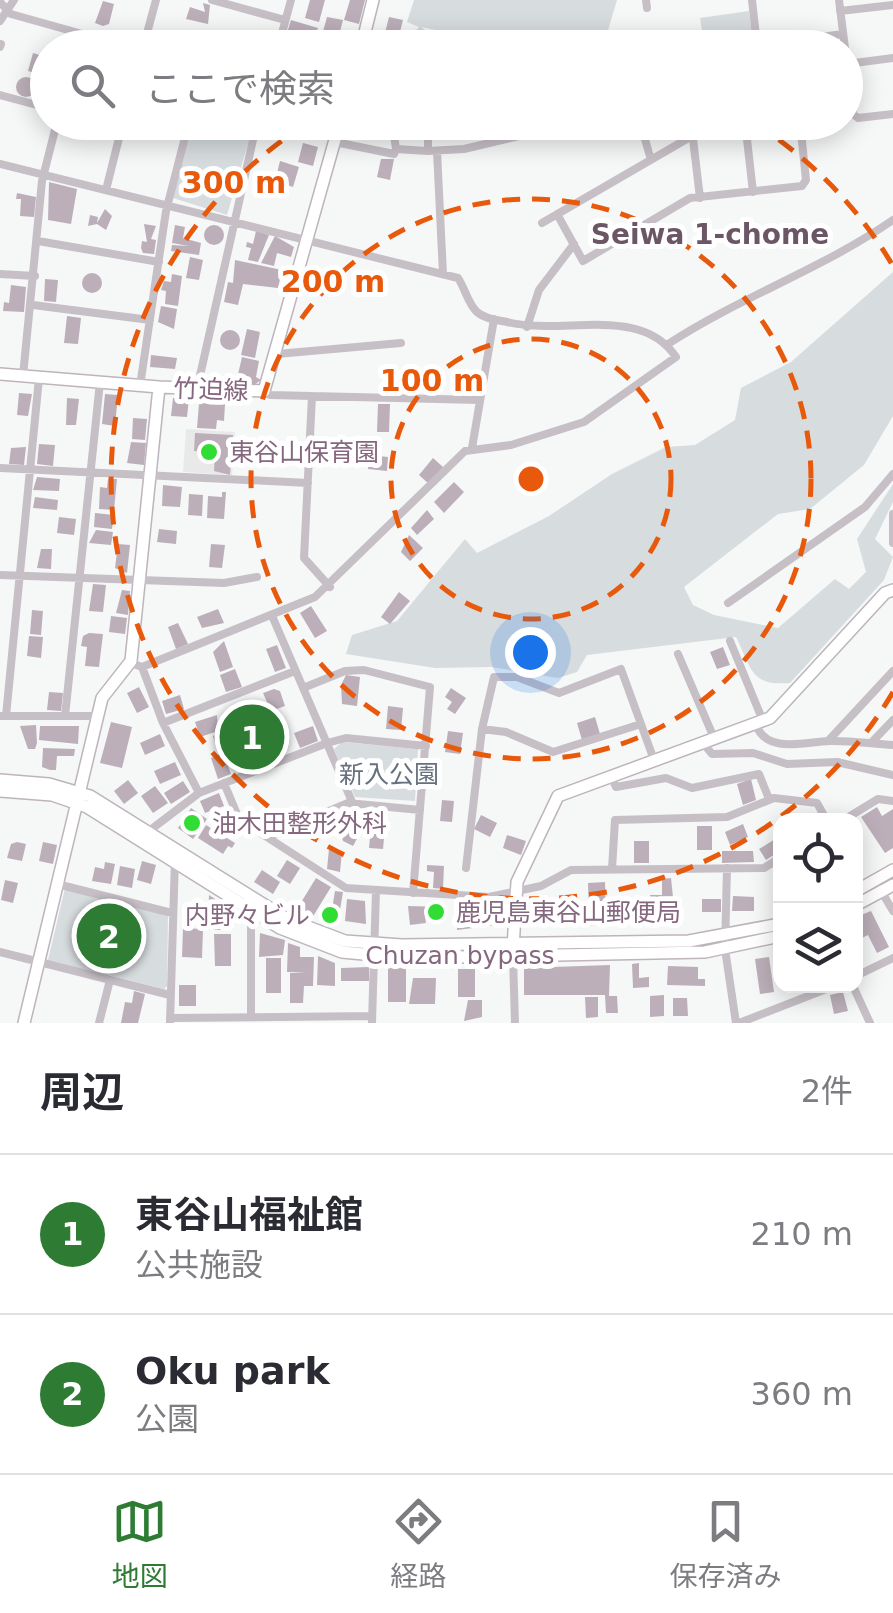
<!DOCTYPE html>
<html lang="ja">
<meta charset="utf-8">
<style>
:root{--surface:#fff;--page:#f2f2f3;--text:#2b2b33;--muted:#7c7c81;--line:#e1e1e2;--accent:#2e7b33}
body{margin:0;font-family:"DejaVu Sans","Noto Sans JP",sans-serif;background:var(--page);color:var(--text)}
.controls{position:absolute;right:30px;bottom:30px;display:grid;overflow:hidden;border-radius:20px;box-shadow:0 5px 25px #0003}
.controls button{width:90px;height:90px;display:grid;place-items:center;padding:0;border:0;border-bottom:2px solid var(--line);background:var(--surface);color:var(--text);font:50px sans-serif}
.you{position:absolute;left:530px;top:652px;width:35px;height:35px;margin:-25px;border:8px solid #fff;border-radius:50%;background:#1a73e8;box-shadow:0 0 0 15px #1a73e833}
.badge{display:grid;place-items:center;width:65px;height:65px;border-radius:50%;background:var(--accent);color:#fff;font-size:32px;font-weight:700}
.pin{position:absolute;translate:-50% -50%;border:5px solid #fff;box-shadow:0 2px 10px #0006}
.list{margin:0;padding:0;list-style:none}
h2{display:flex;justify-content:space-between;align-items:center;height:130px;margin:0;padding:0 40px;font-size:42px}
h2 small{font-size:32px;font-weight:400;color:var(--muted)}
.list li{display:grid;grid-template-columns:65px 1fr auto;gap:30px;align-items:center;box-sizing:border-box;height:160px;padding:0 40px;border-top:2px solid var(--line)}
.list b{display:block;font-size:38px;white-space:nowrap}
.list p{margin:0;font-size:32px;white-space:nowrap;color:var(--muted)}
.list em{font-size:32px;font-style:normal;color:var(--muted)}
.icon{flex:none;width:55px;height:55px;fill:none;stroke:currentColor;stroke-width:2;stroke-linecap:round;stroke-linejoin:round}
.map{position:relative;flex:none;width:893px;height:1023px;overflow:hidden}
.search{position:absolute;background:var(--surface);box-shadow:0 5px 25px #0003;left:30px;right:30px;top:30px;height:110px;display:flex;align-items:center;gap:25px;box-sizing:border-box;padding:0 35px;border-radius:55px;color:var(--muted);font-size:38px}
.sheet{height:450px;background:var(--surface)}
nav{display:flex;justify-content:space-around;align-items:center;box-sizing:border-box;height:140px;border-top:2px solid var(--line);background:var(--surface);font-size:28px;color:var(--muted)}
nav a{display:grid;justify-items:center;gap:5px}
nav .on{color:var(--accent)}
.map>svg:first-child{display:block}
</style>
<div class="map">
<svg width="893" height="1023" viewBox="0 0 893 1023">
<rect width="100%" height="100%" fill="#f5f8f7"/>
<path fill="#e9e9e9" d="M186,429L235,432L232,475L183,472Z"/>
<path fill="#d7dcdf" d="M414,0H617L603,47H518L421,27L438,39L501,47H403L419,27L407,22Z
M749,11L752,35L704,43L700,18Z
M193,123H254L227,215L173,198Z
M893,272V416L864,465L810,509L778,514L684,587L693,605L714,615L778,628L835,579L849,589L866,572L857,539L893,484V502L875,539L893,557L884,580L790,683C750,686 752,669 736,637L587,655L577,672L558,678L491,667L435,668L346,654L352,635L397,621L465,539L477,553L549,516L612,474L666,447L695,445L735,420L741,388L791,362Z
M342,742L418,749L415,801L355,797L334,749Z
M65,888L168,916L167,986L164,989L48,960Z"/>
<path fill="#bcafb9" d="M310,0H325L319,22L305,18Z
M350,0H365L359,24L344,20Z
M103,1L114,4L109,24L103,26L95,23Z
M203,3L210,5L208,24L186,19L190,7L205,12Z
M327,17L343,20L337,43L321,39Z
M389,17L403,20L397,44L383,41Z
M291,20L318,28L312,47L287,33Z
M33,53L46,57L42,75L28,71Z
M16 87a10 10 0 1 1 20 0a10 10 0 1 1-20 0Z
M303,143L318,147L313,166L298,162Z
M381,159H394L390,180L377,177Z
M280,161L299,167L293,187L275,181Z
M49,182L77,189L71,224L48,220Z
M17,193L36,197L34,217L20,216L21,199H16Z
M105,209L112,216L106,230L97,224L88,226L90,215L98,217L97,223Z
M144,224L156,226L151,239L156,240L154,254L143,253L141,248L142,241L147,242Z
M175,225L185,227L183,238L201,243L199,255L171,251L172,245L189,246L172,243Z
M204 235a10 10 0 1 1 20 0a10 10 0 1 1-20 0Z
M256,231L269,235L258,262L248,260L251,248L246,247L247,242L253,244Z
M275,236L294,247L291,257L277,253L274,266L261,263Z
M190,257L203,260L199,280L186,278Z
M235,260L282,270L278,288L243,284L238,305L224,302L228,282L233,283Z
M82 283a10 10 0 1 1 20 0a10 10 0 1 1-20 0Z
M172,274L182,276L178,306L165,304L166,291L161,290L164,281L171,282Z
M45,279L58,280L56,302L44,301Z
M11,285L26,287L24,312L3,311L4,302L9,303Z
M161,306L177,309L174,329L158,322Z
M67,316L81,318L78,344L64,343Z
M247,329L260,332L255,358L241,355Z
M220 340a10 10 0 1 1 20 0a10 10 0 1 1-20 0Z
M151,355L177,358L175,369L150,367Z
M242,357L259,361L256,377L261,380L254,385L236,383Z
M19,393L32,394L28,416L17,415Z
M105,394L118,395L115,426L102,424Z
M67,398L79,399L76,425H66Z
M173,398L189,399L187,417L171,416Z
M199,403L225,404L224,421L217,420L216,429L197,428Z
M378,404H390L389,432H377Z
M133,418L147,419L145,440L132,439Z
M195,433L233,435L230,475L214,471L215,452L194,451Z
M346,441L364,442L363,458L345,457Z
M131,442L146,443L144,465L127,463Z
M39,444L55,445L53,466L37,464Z
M26,447L24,465L9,464L11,448Z
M369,455L388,457L387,471L368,469Z
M433,458L443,467L429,484L419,475Z
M37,477L60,479L59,491L33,490Z
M108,479H117L114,510L99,509L100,487L107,488Z
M454,482L464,492L444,513L434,502Z
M163,485L182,487L180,507L162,506Z
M222,492H226L224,519L207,518L208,496L222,497Z
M189,494L203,495L202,516L188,515Z
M35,497L58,500L57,510L33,508Z
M427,510L434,519L417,535L411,528Z
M95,513L114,515L112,529L94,527Z
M59,517L76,519L74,535L57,533Z
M159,529L177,531L176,544L157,542Z
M96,530L113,532L111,545L89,543Z
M409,535L423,548L410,561L401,552Z
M118,544L130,545L127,573L115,568Z
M211,544L225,545L222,568L209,567Z
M41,549H52L51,569L37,568Z
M93,584L106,585L103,612L89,611Z
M122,590L130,591L128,615L116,613Z
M399,592L410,601L390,624L381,617Z
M311,606L327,631L315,638L300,613Z
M218,609L224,623L202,628L197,617Z
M32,610L43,611L41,635L30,634Z
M111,616L127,618L125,634L109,632Z
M178,623L188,644L176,649L168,627Z
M89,633L103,634L99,667L85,666L87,647L81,646L83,636Z
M29,636L43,637L41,658L27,656Z
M224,641L233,667L220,672L213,652Z
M277,645L286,668L275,672L266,649Z
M723,647L730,665L717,669L710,652Z
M235,669L242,687L226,692L220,675Z
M346,675L360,677L357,706L342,704L341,685Z
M139,687L149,707L137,713L127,693Z
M451,688L466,698L455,714L447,709L452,702L445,697Z
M274,689L280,691L285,706L271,711L263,693Z
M49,692L63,693L61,711L47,710Z
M180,695L184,709L166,714L162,701Z
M388,706L403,708L401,730L386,729Z
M217,715L218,731L200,737L195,722Z
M595,717L600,734L582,740L577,723Z
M255,718L268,750L257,755L254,748L246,751L236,726Z
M111,722L132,727L122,768L100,763Z
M36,725L37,743L35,749H28L20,726Z
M40,726H79L78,744L39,740Z
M313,726L318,741L300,748L294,733Z
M231,730L235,741L218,751L213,736Z
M448,731L463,733L460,754L445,752Z
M160,734L165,746L145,755L140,743Z
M43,748L75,749L74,756H57L56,770H50L42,767Z
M223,753L231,774L218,779L211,758Z
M175,762L181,775L160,784L154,771Z
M751,779L756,800L743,805L737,784Z
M128,780L138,793L124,804L114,791Z
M183,781L190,792L171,804L164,793Z
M155,786L168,803L153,813L141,796Z
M219,793L224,806L205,813L200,801Z
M442,800L454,801L452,822L440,821Z
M877,807L882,816L893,809V848L885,853L861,817Z
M191,808L207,819L193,839L178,828Z
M349,810L361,815L356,828L361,831L353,846L343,841L338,822Z
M481,815L497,823L490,837L474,829Z
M743,824L748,837L730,845L725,832Z
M206,825L235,843L232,848L228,846L223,854L198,838Z
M371,826L385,828L383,849L369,848Z
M697,826H712V850H697Z
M507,835L526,841L521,855L503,848Z
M780,836V851L766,860L759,849Z
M634,841H649V863H634Z
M17,842L26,844L22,861L7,858L11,844Z
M43,842L57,845L53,864L39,861Z
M329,849L342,851L340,872L327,869Z
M722,851H753L754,862L722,863Z
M287,860L300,868L290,884L277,876Z
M142,861L156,865L151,884L137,880Z
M105,862L115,864L111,884L92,881L95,867L104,869Z
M427,865L444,866L443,889L433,888L434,872L427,871Z
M120,866L135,869L132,888L117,885Z
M262,870L280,882L273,894L254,882Z
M316,878L331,887L312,918L297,909Z
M671,878L676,926H651L650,895H662V879Z
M5,880L18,883L13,903L1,900Z
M605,882L606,912L589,913L588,883Z
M335,891L343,892L338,922L320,919L322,908L332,909Z
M209,895L223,904L222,930H208Z
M733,896L754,897V911H732Z
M347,899L365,901L366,924L345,921Z
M702,899H721V912H702Z
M457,903H482V910H504L505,924L457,930Z
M408,906L446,907V916L425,917L426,923L410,925Z
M871,911L889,947L877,953L868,935L856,941V917Z
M571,915H596V926H571Z
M183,928L203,929L202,958L182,957Z
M260,933L285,940L283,955L259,957Z
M214,934H231V966H215Z
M288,943L300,947V957H314L313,986H304L303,1003H290V973L306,972H287Z
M318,956L335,963V986L317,985Z
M769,957L774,992L760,994L755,959Z
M266,958H281V993H266Z
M639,963V978L649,977V987L633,988L632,964Z
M610,965L609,996H617L618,1013H606L605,995H524V968Z
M388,966H406V1002H388Z
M668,966L698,967V979H705V986L667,985Z
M369,967V981H341V968Z
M458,969H475V997H458Z
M413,978H436L435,1004H409Z
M179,985H196V1006H179Z
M134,991L145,994L138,1023H121L125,1002L132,1003Z
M843,992L848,1011L834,1014L830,995Z
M664,995V1016L650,1017V996Z
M585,997H598V1017L586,1018Z
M673,998H687L688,1016H673Z
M468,1000H482V1017L464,1021Z"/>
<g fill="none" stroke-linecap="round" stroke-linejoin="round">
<g stroke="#beb4bc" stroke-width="14">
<path id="secondary" d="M361,48L373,0
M0,374L159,387L264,391L340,122
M0,780L49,784L90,796L287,919L345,941L402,945L689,941L780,924
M0,791L52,795L87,807L280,928L342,952L406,958L705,952L780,936
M856,891L893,870
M856,905L893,885
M513,948L517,882L558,796L770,718L885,593L893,590
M24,1023L102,698L131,661L159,387"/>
</g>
<path stroke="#c7bfc6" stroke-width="8" d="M212,0L285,20
M646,0L647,8
M752,0L757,45
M839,0L845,48
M0,2L11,14L132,48
M840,11L893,5
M0,21L14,0
M0,47L1,44
M143,48L156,0
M278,48L291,0
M738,48L843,34
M846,52L853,114L858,118L893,114
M847,64L893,58
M0,95L48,108
M392,122L396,149
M428,122V151L464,149L578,122
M640,122L651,160
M691,122L700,198
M745,122L753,192
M335,142L394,154L396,149L428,151
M437,151L443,274
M0,164L458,278C465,288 468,304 477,312C485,319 497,320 507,322C564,336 641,304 676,357L584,422L511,445L465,451L315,597L142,667
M106,190L123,122
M557,214L583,261L690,198L802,186L806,180L800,122
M542,223L692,136
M38,241L159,262
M0,274L35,276
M33,305L150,320
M527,327L539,290L574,244
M668,344C740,297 822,269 893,220
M277,354L401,343
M23,376L42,181L57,122
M140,386L166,211L189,122
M197,389L257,122
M264,391L270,395L479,400
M312,396L304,558L330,587
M472,448L494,319
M0,468L308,483
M893,514V543
M0,575L224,583L257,577
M728,603L865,507L893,474
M273,618L353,804
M730,641L763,721
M678,654L714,738
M131,663L142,667L163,723L199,793
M303,688L345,671L364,670L430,687L413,893
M0,716H98
M6,716L39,378
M65,716L100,382
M163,723L295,671
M756,725C767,754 805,742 828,741C849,740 872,744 893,745
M482,729L506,732L553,752L641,724
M828,741L893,671
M703,743L712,754L753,753L787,764L837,762L893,775
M871,743L893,720
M611,776L616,787L666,778L692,788L759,774L769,799
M224,783L239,819L346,888L489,897L541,886L571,870L764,868L780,858
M842,821L878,799L893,801
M145,834L199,793L327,743L346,738L426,746
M267,837L348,803L420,810
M466,868L482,729L494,677H517L559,693L621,669L654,760
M727,868L725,949L736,1023
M612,869L615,820L727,817L774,798L817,803L827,821
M57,884L172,913
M880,889L893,911
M0,952L170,995
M513,957L515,1023
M856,976L893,958
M853,986L870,1023
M251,1017V907
M170,1018L372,1016
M99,1023L110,980
M170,1023L175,858
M372,1023L376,890
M739,1023L834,986"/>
<use href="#secondary" stroke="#fff" stroke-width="11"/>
</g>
<g fill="none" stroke="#e8590c" stroke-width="5" stroke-dasharray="18 12">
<circle cx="531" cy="479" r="140"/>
<circle cx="531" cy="479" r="280"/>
<path d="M893 692A420 420 0 1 1 308 123M754 123A420 420 0 0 1 893 266"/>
</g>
<g fill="#31dd34" stroke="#fff" stroke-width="4">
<circle cx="209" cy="452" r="10"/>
<circle cx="192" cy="823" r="10"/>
<circle cx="436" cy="912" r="10"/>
<circle cx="330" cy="915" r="10"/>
</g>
<g text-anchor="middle" stroke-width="10" stroke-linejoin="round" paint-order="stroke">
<g font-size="25" fill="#85687f" stroke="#fff">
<text transform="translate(211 389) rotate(2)" y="9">竹迫線</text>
<text x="460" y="964">Chuzan bypass</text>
</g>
<g font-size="25" fill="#85687f" stroke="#fff" text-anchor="start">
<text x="229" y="461">東谷山保育園</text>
<text x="212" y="832">油木田整形外科</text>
<text x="456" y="921">鹿児島東谷山郵便局</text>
<text x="310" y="924" text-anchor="end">内野々ビル</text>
</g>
<g font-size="25" fill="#67707d" stroke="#fff">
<text x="389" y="783">新入公園</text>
</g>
<g font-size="28" font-weight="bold" fill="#6b5666" stroke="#fff">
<text x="710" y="244">Seiwa 1-chome</text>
</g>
</g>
<circle cx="531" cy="479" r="15" fill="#e8590c" stroke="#fff" stroke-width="5"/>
<g font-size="30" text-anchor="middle" font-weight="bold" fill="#e8590c" stroke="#fff" stroke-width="10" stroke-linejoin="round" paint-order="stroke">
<text x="234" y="193">300 m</text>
<text x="333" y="292">200 m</text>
<text x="432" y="391">100 m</text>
</g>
</svg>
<div class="controls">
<button><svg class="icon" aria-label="locate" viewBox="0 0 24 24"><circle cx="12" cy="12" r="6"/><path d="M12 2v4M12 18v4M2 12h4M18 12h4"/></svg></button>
<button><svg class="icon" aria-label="layers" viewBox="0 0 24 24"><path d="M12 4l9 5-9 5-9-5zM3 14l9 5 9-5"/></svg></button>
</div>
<div class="you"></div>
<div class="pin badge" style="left:252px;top:737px">1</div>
<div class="pin badge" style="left:109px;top:936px">2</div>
<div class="search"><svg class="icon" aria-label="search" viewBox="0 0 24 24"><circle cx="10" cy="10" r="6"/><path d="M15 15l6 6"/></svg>ここで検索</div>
</div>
<section class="sheet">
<h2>周辺<small>2件</small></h2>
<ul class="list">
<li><span class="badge">1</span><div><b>東谷山福祉館</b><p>公共施設</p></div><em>210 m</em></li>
<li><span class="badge">2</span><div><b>Oku park</b><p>公園</p></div><em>360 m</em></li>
</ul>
</section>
<nav>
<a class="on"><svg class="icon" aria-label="map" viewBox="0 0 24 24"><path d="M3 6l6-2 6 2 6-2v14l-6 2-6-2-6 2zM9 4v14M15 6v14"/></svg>地図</a>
<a><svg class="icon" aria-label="directions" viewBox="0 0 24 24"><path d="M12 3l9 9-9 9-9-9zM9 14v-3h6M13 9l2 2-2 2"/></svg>経路</a>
<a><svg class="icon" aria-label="saved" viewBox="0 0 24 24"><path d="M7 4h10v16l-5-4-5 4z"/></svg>保存済み</a>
</nav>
